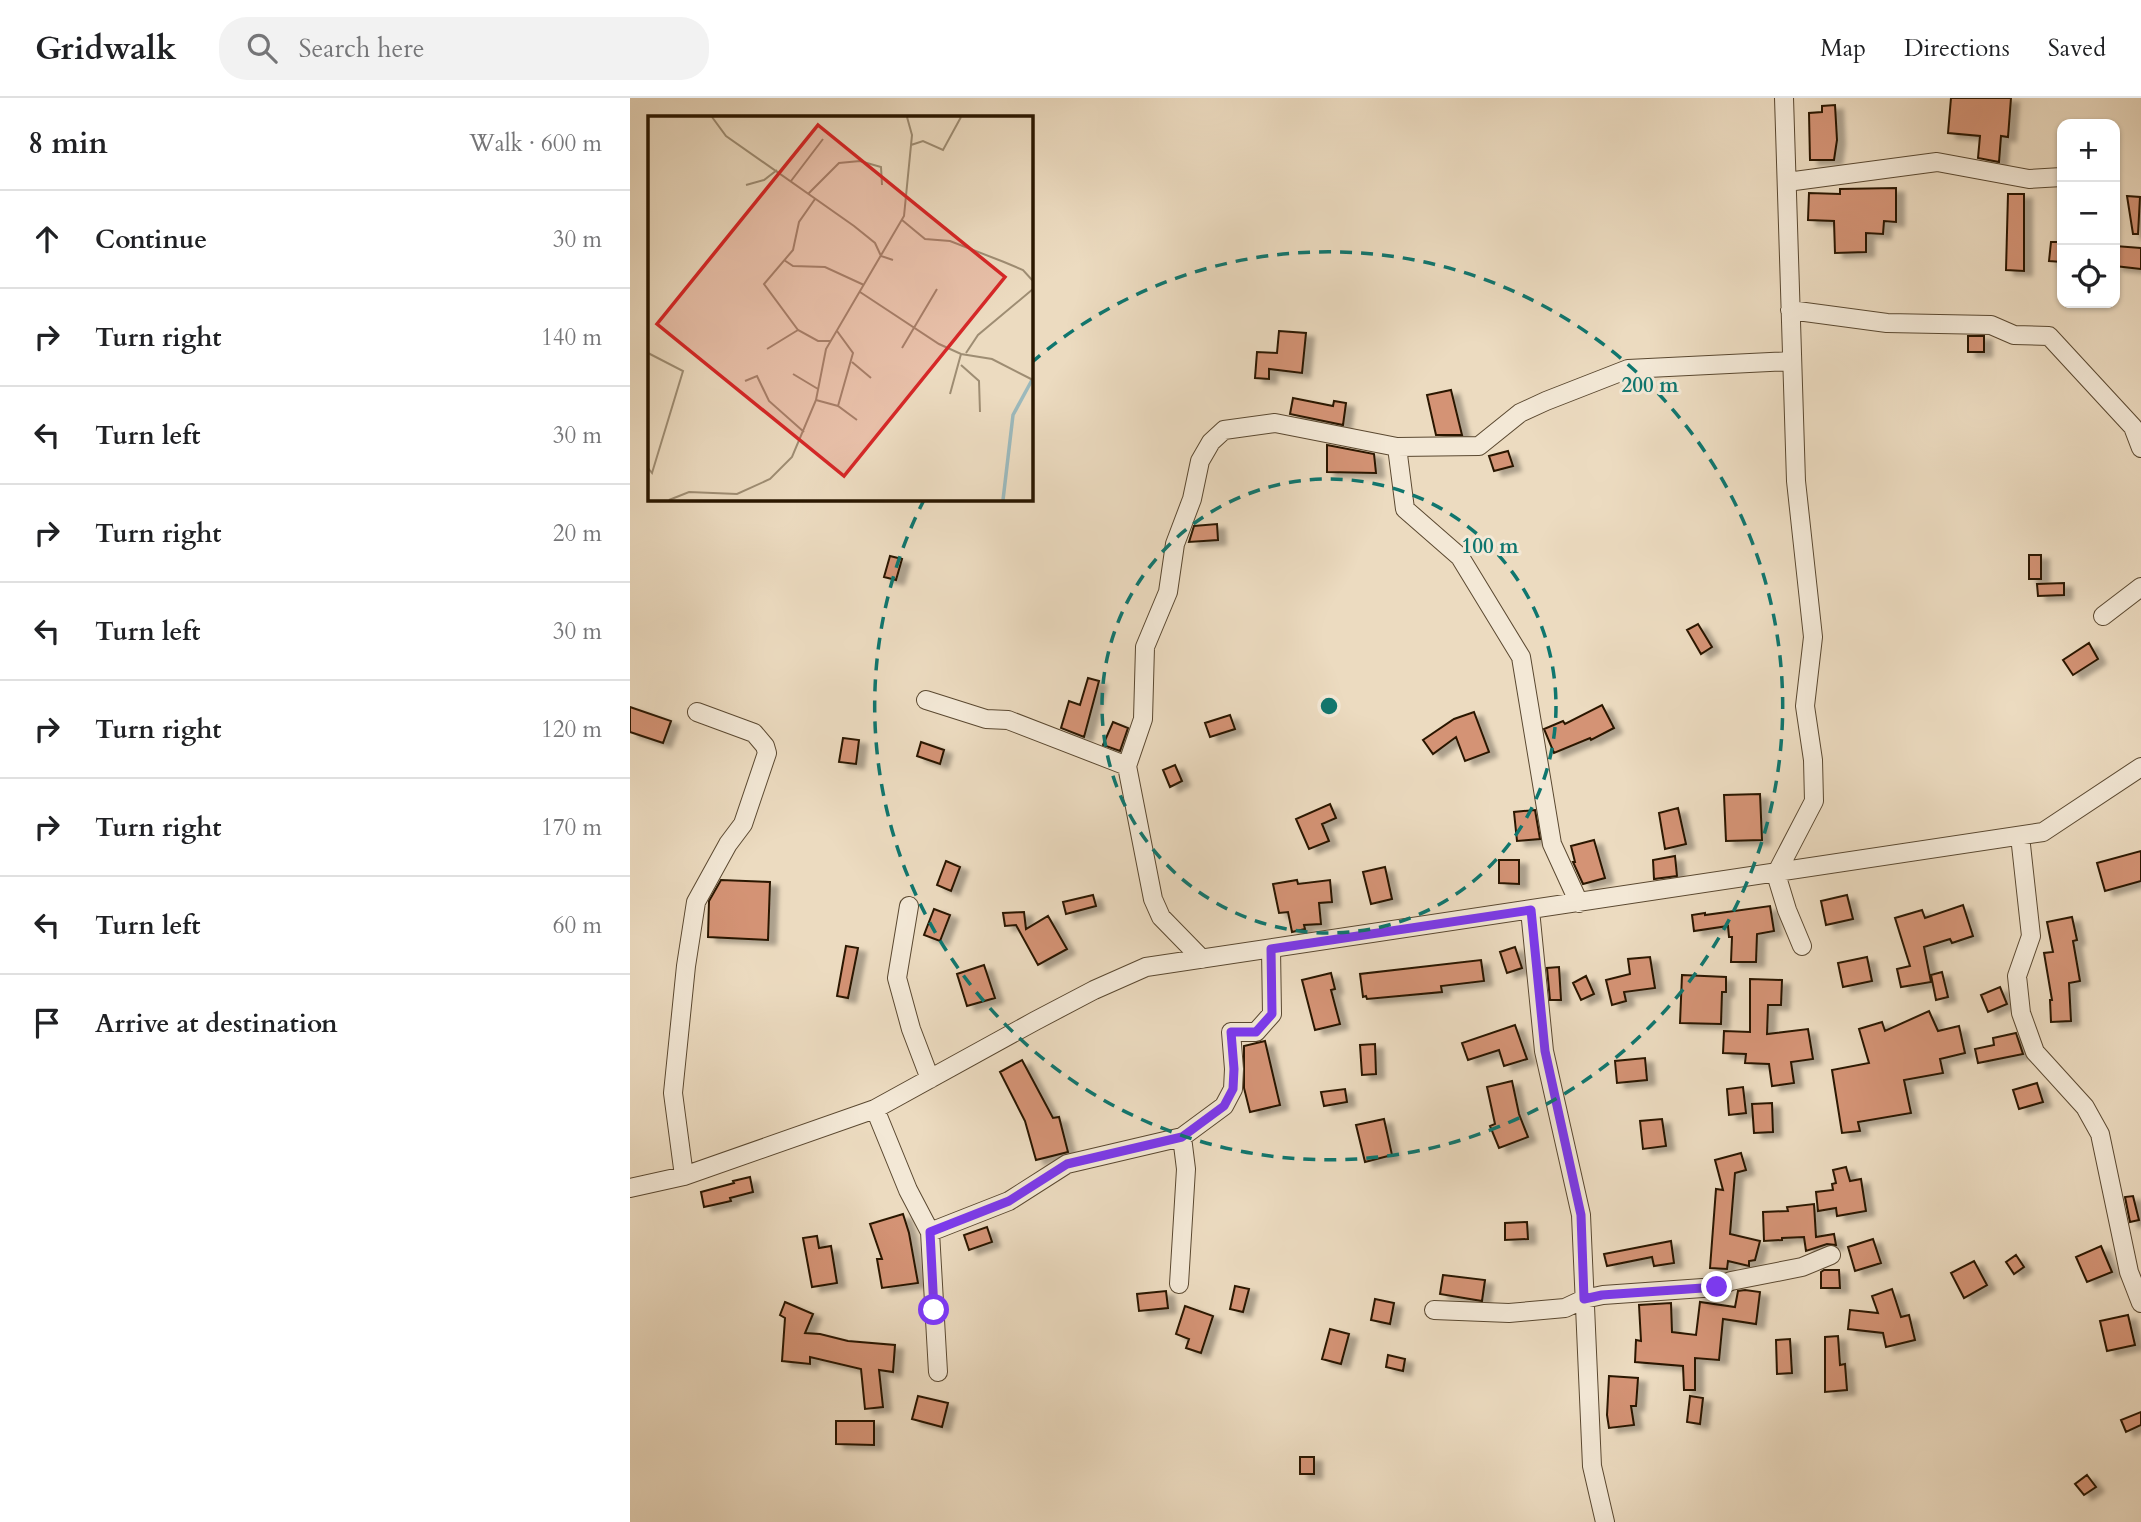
<!DOCTYPE html>
<meta charset="utf-8">
<style>
:root{--surface:#fff;--page:#f2f2f2;--text:#202124;--muted:#757577;--line:#e0e0e0}
body{margin:0;font-family:Cardo,serif;background:var(--page);color:var(--text)}
.controls{position:absolute;right:21px;top:21px;display:grid;overflow:hidden;border-radius:14px;box-shadow:0 2px 5px #0004}
.controls button{width:63px;height:63px;display:grid;place-items:center;padding:0;border:0;border-bottom:2px solid var(--line);background:var(--surface);color:var(--text);font:35px sans-serif}
.stop{position:absolute;width:21px;height:21px;margin:-16px;border:5px solid #7c3aed;border-radius:50%;background:#fff}
.stop.end{background:#7c3aed;border-color:#fff;box-shadow:0 2px 7px #0008}
.list{margin:0;padding:0;list-style:none}
h2{display:flex;justify-content:space-between;align-items:center;height:91px;margin:0;padding:0 28px;font-size:30px}
h2 small{font-size:23px;font-weight:400;color:var(--muted)}
.list li{display:grid;grid-template-columns:46px 1fr auto;gap:21px;align-items:center;box-sizing:border-box;height:98px;padding:0 28px;border-top:2px solid var(--line)}
.list b{display:block;font-size:26px;white-space:nowrap}
.list em{font-size:23px;font-style:normal;color:var(--muted)}
.icon{flex:none;width:38px;height:38px;fill:none;stroke:currentColor;stroke-width:2;stroke-linecap:round;stroke-linejoin:round}
.map{position:relative;flex:none;width:1511px;height:1424px;overflow:hidden}
header{display:flex;align-items:center;gap:42px;box-sizing:border-box;height:98px;padding:0 35px;background:var(--surface);border-bottom:2px solid var(--line)}
header strong{font-size:33px}
nav{display:flex;gap:38px;margin-inline-start:auto;font-size:24px}
.search{width:490px;height:63px;background:var(--page);display:flex;align-items:center;gap:18px;box-sizing:border-box;padding:0 24px;border-radius:28px;color:var(--muted);font-size:26px}
main{display:flex}
aside{flex:1;background:var(--surface)}
.map>svg:first-child{display:block}
</style>
<header>
<strong>Gridwalk</strong>
<div class="search"><svg class="icon" aria-label="search" viewBox="0 0 24 24"><circle cx="10" cy="10" r="6"/><path d="M15 15l6 6"/></svg>Search here</div>
<nav><a>Map</a><a>Directions</a><a>Saved</a></nav>
</header>
<main>
<aside>
<h2>8 min<small>Walk · 600 m</small></h2>
<ul class="list">
<li><svg class="icon" aria-label="ahead" viewBox="0 0 24 24"><path d="M12 20V5M6 11l6-6 6 6"/></svg><div><b>Continue</b></div><em>30 m</em></li>
<li><svg class="icon" aria-label="right" viewBox="0 0 24 24"><path d="M7 20v-9h11M14 6l5 5-5 5"/></svg><div><b>Turn right</b></div><em>140 m</em></li>
<li><svg class="icon" aria-label="left" viewBox="0 0 24 24"><path d="M17 20v-9H6M10 6l-5 5 5 5"/></svg><div><b>Turn left</b></div><em>30 m</em></li>
<li><svg class="icon" aria-label="right" viewBox="0 0 24 24"><path d="M7 20v-9h11M14 6l5 5-5 5"/></svg><div><b>Turn right</b></div><em>20 m</em></li>
<li><svg class="icon" aria-label="left" viewBox="0 0 24 24"><path d="M17 20v-9H6M10 6l-5 5 5 5"/></svg><div><b>Turn left</b></div><em>30 m</em></li>
<li><svg class="icon" aria-label="right" viewBox="0 0 24 24"><path d="M7 20v-9h11M14 6l5 5-5 5"/></svg><div><b>Turn right</b></div><em>120 m</em></li>
<li><svg class="icon" aria-label="right" viewBox="0 0 24 24"><path d="M7 20v-9h11M14 6l5 5-5 5"/></svg><div><b>Turn right</b></div><em>170 m</em></li>
<li><svg class="icon" aria-label="left" viewBox="0 0 24 24"><path d="M17 20v-9H6M10 6l-5 5 5 5"/></svg><div><b>Turn left</b></div><em>60 m</em></li>
<li><svg class="icon" aria-label="arrive" viewBox="0 0 24 24"><path d="M6 21V4h12l-3 4 3 4H6"/></svg><div><b>Arrive at destination</b></div></li>
</ul>
</aside>
<div class="map">
<svg width="1511" height="1424" viewBox="0 0 1511 1424">
<defs>
<filter id="shadow"><feDropShadow dx="8" dy="4.5" stdDeviation="2" flood-color="#0004"/></filter>
</defs>
<rect width="100%" height="100%" fill="#ecdbc0"/>
<filter id="stains"><feTurbulence type="fractalNoise" baseFrequency=".00286" numOctaves="4"/><feColorMatrix values="0 0 0 0 .2 0 0 0 0 .09 0 0 0 0 .02 0 0 0 .5 -.17"/></filter>
<radialGradient id="worn" r=".72"><stop offset=".6" stop-color="#630" stop-opacity="0"/><stop offset="1" stop-color="#630" stop-opacity=".3"/></radialGradient>
<path fill="#d49374" stroke="#2a1700" stroke-width="2" filter="url(#shadow)" d="M1321,0H1381L1378,39L1371,38L1369,64L1348,60L1350,38L1318,35Z
M1205,7L1207,42L1204,62H1180L1179,15L1192,14V8Z
M1266,90V124L1254,123L1253,136L1236,135V154L1205,155L1204,123L1178,122L1179,95L1210,96V91Z
M1378,96H1394V173L1376,172Z
M1497,98L1510,99L1508,136H1503Z
M1421,144H1432V164L1419,163Z
M1485,148L1511,150V171L1485,168Z
M649,233L676,235L672,275L639,271V281L625,280L627,254L647,255Z
M1338,238H1354V254H1338Z
M821,292L832,337H806L797,297Z
M663,300L703,308L704,303L716,305L713,327L660,316Z
M697,347L744,356L746,375L697,374Z
M878,353L883,368L864,373L859,358Z
M587,426L588,442L559,444L564,428Z
M1399,457H1411V481H1399Z
M260,458L272,461L266,482L254,479Z
M1434,485V497L1408,498L1407,486Z
M1068,526L1082,549L1071,556L1057,532Z
M1459,545L1468,561L1443,577L1433,562Z
M458,580L469,583L454,639L431,630L439,603L450,607Z
M972,607L984,630L961,642L960,640L924,655L914,631L933,623L935,626Z
M0,609L41,623L33,645L0,634Z
M844,614L859,654L835,663L826,639L803,656L793,642L824,621Z
M600,617L605,631L580,639L575,625Z
M483,624L498,630L490,653L473,647Z
M213,640L229,642L226,666L209,664Z
M291,644L314,652L310,666L287,658Z
M545,667L552,683L540,689L533,672Z
M1130,696L1132,742L1096,743L1094,697Z
M700,706L706,720L692,726L699,743L679,751L666,721Z
M1048,710L1056,746L1035,751L1029,715Z
M905,712L910,741L887,743L884,714Z
M964,742L975,780L953,786L943,764H945L941,748Z
M1511,753V783L1475,793L1467,765Z
M1045,758L1047,778L1024,781L1023,762Z
M869,762H889V786L869,785Z
M316,763L330,769L321,793L307,787Z
M755,769L762,801L741,806L733,774Z
M91,782L140,784L138,842L78,839L79,803Z
M667,782L668,786L700,782L702,804L689,805L691,826L674,827L675,831L662,834L658,814L649,815L643,786Z
M463,797L466,808L436,816L433,804Z
M1217,797L1223,821L1196,827L1191,803Z
M1333,807L1343,838L1322,845L1320,841L1294,849L1301,884L1271,889L1267,871L1280,868L1265,820L1292,812L1295,820Z
M1140,808L1144,833L1127,836L1126,864H1101L1102,839H1099L1098,828L1064,833L1062,817L1075,815V817Z
M304,811L320,817L310,843L294,837Z
M394,814L396,831L418,818L437,851L408,867L386,827L375,828L373,815Z
M1442,819L1447,842L1443,843L1450,883L1439,885L1441,923L1421,924L1420,902H1422L1414,855L1423,854L1417,824Z
M216,848L228,850L218,900L207,898Z
M885,849L892,870L877,875L870,854Z
M1020,859L1025,890L994,894L996,903L982,907L976,882L1000,876L998,861Z
M1237,859L1242,883L1213,889L1208,865Z
M851,862L854,883L811,888L812,894L737,901L736,898L733,899L730,876Z
M354,867L365,900L337,908L327,876Z
M929,869L931,902H920L917,870Z
M1312,874L1318,899L1306,902L1301,877Z
M701,875L705,891L701,892L710,926L685,932L672,882Z
M1052,877L1096,879V894H1092L1091,926L1050,925Z
M956,878L964,896L951,902L943,885Z
M1120,881L1152,882L1151,907H1138L1137,936L1178,931L1183,961L1161,964L1164,985L1142,988L1139,966L1115,965L1116,956L1093,955L1094,933L1120,934Z
M1370,889L1377,906L1358,914L1351,897Z
M1299,913L1308,933L1329,928L1335,955L1310,961L1313,975L1274,982L1281,1015L1228,1024L1230,1033L1212,1035L1202,972L1239,965L1229,931L1252,924L1255,933Z
M885,927L897,961L874,968L869,952L838,962L832,945Z
M1386,935L1393,956L1348,965L1345,951L1364,947L1363,940Z
M635,943L650,1007L620,1014L614,990V948Z
M745,946L746,976L732,977L730,947Z
M1015,960L1017,982L987,985L985,963Z
M392,962L423,1020L429,1019L438,1054L406,1062L395,1023L370,974Z
M882,983L889,1016L898,1039L869,1050L860,1028L865,1026L857,989Z
M1407,985L1413,1004L1389,1011L1383,992Z
M1113,989L1116,1015L1099,1017L1097,991Z
M715,991L717,1004L694,1008L691,994Z
M1142,1005L1143,1034L1124,1035L1122,1006Z
M754,1021L762,1057L735,1064L726,1027Z
M1032,1021L1036,1048L1013,1051L1010,1023Z
M1111,1055L1116,1072L1105,1075L1100,1136L1130,1143L1125,1162L1119,1163V1168L1098,1163L1097,1171L1080,1170L1086,1091L1093,1092L1085,1062Z
M1216,1069L1220,1083L1231,1081L1236,1113L1207,1118L1206,1110L1188,1113L1186,1094L1203,1092L1202,1086L1206,1085L1203,1072Z
M120,1079L123,1094L100,1100L101,1103L74,1109L71,1094L104,1085L103,1083Z
M1503,1098L1509,1122L1500,1124L1495,1099Z
M1184,1106L1186,1139L1204,1136L1206,1147L1197,1146L1176,1153L1174,1139L1152,1140V1142L1134,1143L1133,1114L1158,1113L1157,1109Z
M273,1116L279,1135L288,1185L252,1190L247,1161H252L240,1126Z
M897,1124L898,1141L875,1142V1125Z
M357,1129L362,1144L339,1152L334,1137Z
M187,1138L189,1150L201,1148L207,1185L182,1189L173,1140Z
M1243,1141L1251,1165L1225,1173L1218,1149Z
M1041,1143L1044,1165L1024,1168L1022,1159L977,1168L974,1156Z
M1471,1148L1482,1174L1457,1184L1446,1159Z
M1386,1157L1394,1169L1384,1176L1376,1164Z
M1344,1163L1357,1187L1334,1200L1321,1175Z
M1194,1172H1209L1210,1190H1191V1174Z
M813,1177L855,1182L852,1203L810,1196Z
M605,1188L619,1191L613,1214L600,1211Z
M1262,1191L1271,1219L1279,1217L1285,1242L1256,1249L1253,1235L1218,1231L1220,1212L1248,1215L1242,1198Z
M1115,1192L1130,1194L1126,1226L1093,1221L1089,1262L1065,1260V1292H1054L1053,1268L1005,1264L1006,1242L1011,1243L1009,1207L1041,1205L1042,1234L1066,1237L1070,1204L1105,1209L1108,1193Z
M536,1193L538,1210L509,1213L507,1196Z
M745,1201L764,1205L760,1226L741,1222Z
M155,1204L183,1216L175,1235L190,1236L218,1243L265,1247L263,1274L249,1272L253,1309L235,1311L231,1271L180,1259V1266L152,1263L155,1220L150,1217Z
M555,1208L583,1218L571,1255L556,1250L559,1241L546,1236Z
M1498,1217L1505,1247L1477,1253L1470,1223Z
M700,1231L719,1236L711,1266L692,1261Z
M1208,1238L1210,1267L1215,1266L1217,1292L1195,1294V1239Z
M1160,1241L1162,1275L1147,1276L1146,1242Z
M758,1257L775,1261L773,1273L756,1269Z
M979,1278L1008,1280L1006,1308H1001L1004,1327L979,1330L977,1317Z
M288,1298L318,1305L312,1329L282,1321Z
M1060,1298L1073,1300L1070,1326L1057,1324Z
M1511,1314V1327L1496,1334L1491,1322Z
M206,1323H244V1347L206,1346Z
M670,1359H684V1376H670Z
M1457,1377L1466,1389L1454,1397L1445,1386Z"/>
<g fill="none" stroke-linecap="round" stroke-linejoin="round">
<g stroke="#5a4830" stroke-width="20">
<path id="minor" d="M1154,0L1166,383L1183,539L1175,608L1183,662L1184,703L1146,776L1157,812L1172,848
M1157,84L1307,64L1399,81L1432,79
M1160,212L1257,225L1361,227L1384,237L1419,238L1503,329L1511,350
M767,349L775,411L830,459L891,559L922,746L949,805
M1473,518L1511,489
M296,602L356,621L378,622L497,668
M1390,738L1401,838L1387,878L1391,915L1405,954L1455,1009L1470,1036L1499,1174L1511,1205
M279,808L267,880L281,931L300,981
M900,812L914,953L951,1117L962,1368L975,1424
M572,861L531,819L523,801L497,668L513,621L515,549L538,494L545,446L562,401L570,363L581,344L594,332L645,325L767,349L849,348L890,315L916,303L998,271L1162,263
M245,1011L278,1092L300,1134L308,1274
M54,1078L43,995L56,868L66,804L98,746L113,726L137,655L135,648L124,635L67,614
M0,1090L54,1078L245,1011L405,923L464,892L516,869L1413,734L1511,669
M300,1134L379,1103L437,1066L552,1039L594,1008L603,991L604,971L601,934H626L642,916L641,851
M549,1186L556,1071L552,1039
M804,1212L879,1215L935,1210L954,1201L973,1197L1087,1189L1101,1183L1172,1169L1201,1157"/>
</g>
<use href="#minor" stroke="#f3e8d6" stroke-width="18"/>
</g>
<g fill="none" stroke-linecap="round" stroke-linejoin="round">
<path stroke="#7c3aed" stroke-width="9" d="M304,1212L300,1134L379,1103L437,1066L552,1039L594,1008L603,991L604,971L601,934H626L642,916L641,851L901,812L915,953L951,1117L954,1201L972,1197L1087,1189"/>
</g>
<g fill="none" stroke="#0f766e" stroke-width="3.5" stroke-dasharray="12 9">
<circle cx="699" cy="608" r="227"/>
<path d="M401 265A454 454 0 1 1 294 402"/>
</g>
<g transform="translate(18 18)">
<rect width="385" height="385" fill="#ecdbc0"/>
<path fill="none" stroke="#9cb9bc" stroke-width="3.5" d="M355,384L365,299L384,264"/>
<path fill="none" stroke="#9e8d73" stroke-width="2" d="M64,1L78,20L206,110L227,127L233,140L245,144M263,29L275,25L295,34L313,1M143,65L175,23M98,69L116,64L129,54M160,78L191,47L212,45L233,51L234,69M167,83L151,106L145,134L116,168L150,214L170,225H183M254,104L277,123L302,125L356,146L375,154L385,165M136,144L145,150L177,151L216,169M212,176L291,228L313,238L344,243L385,264M189,215L205,237L190,290M254,232L289,173M119,233L150,214M0,237L35,255L4,357L0,352M318,237L330,219L385,173M204,246L223,262M313,249L331,265L332,296M145,258L170,273M97,265L109,260L121,285L156,316M302,278L313,238M168,284L190,290L209,304M21,384L41,376L89,378L122,363L144,341L168,284L178,233L256,100L264,19L259,1"/>
<path fill="#d62828" fill-opacity="0.15" stroke="#d62828" stroke-width="3.5" d="M170,9L357,161L196,360L9,208Z"/>
<rect width="385" height="385" fill="none" stroke="#2a1700" stroke-width="3.5"/>
</g>
<circle cx="699" cy="608" r="10" fill="#0f766e" stroke="#f3e8d6" stroke-width="3.5"/>
<g font-size="21" text-anchor="middle" font-weight="bold" fill="#0f766e" stroke="#f3e8d6" stroke-width="6" stroke-linejoin="round" paint-order="stroke">
<text x="1020" y="294">200 m</text>
<text x="860" y="455">100 m</text>
</g>
<rect width="100%" height="100%" filter="url(#stains)"/>
<rect width="100%" height="100%" fill="url(#worn)"/>
</svg>
<div class="controls">
<button>+</button>
<button>−</button>
<button><svg class="icon" aria-label="locate" viewBox="0 0 24 24"><circle cx="12" cy="12" r="6"/><path d="M12 2v4M12 18v4M2 12h4M18 12h4"/></svg></button>
</div>
<div class="stop" style="left:304px;top:1212px"></div>
<div class="stop end" style="left:1087px;top:1189px"></div>
</div>
</main>
